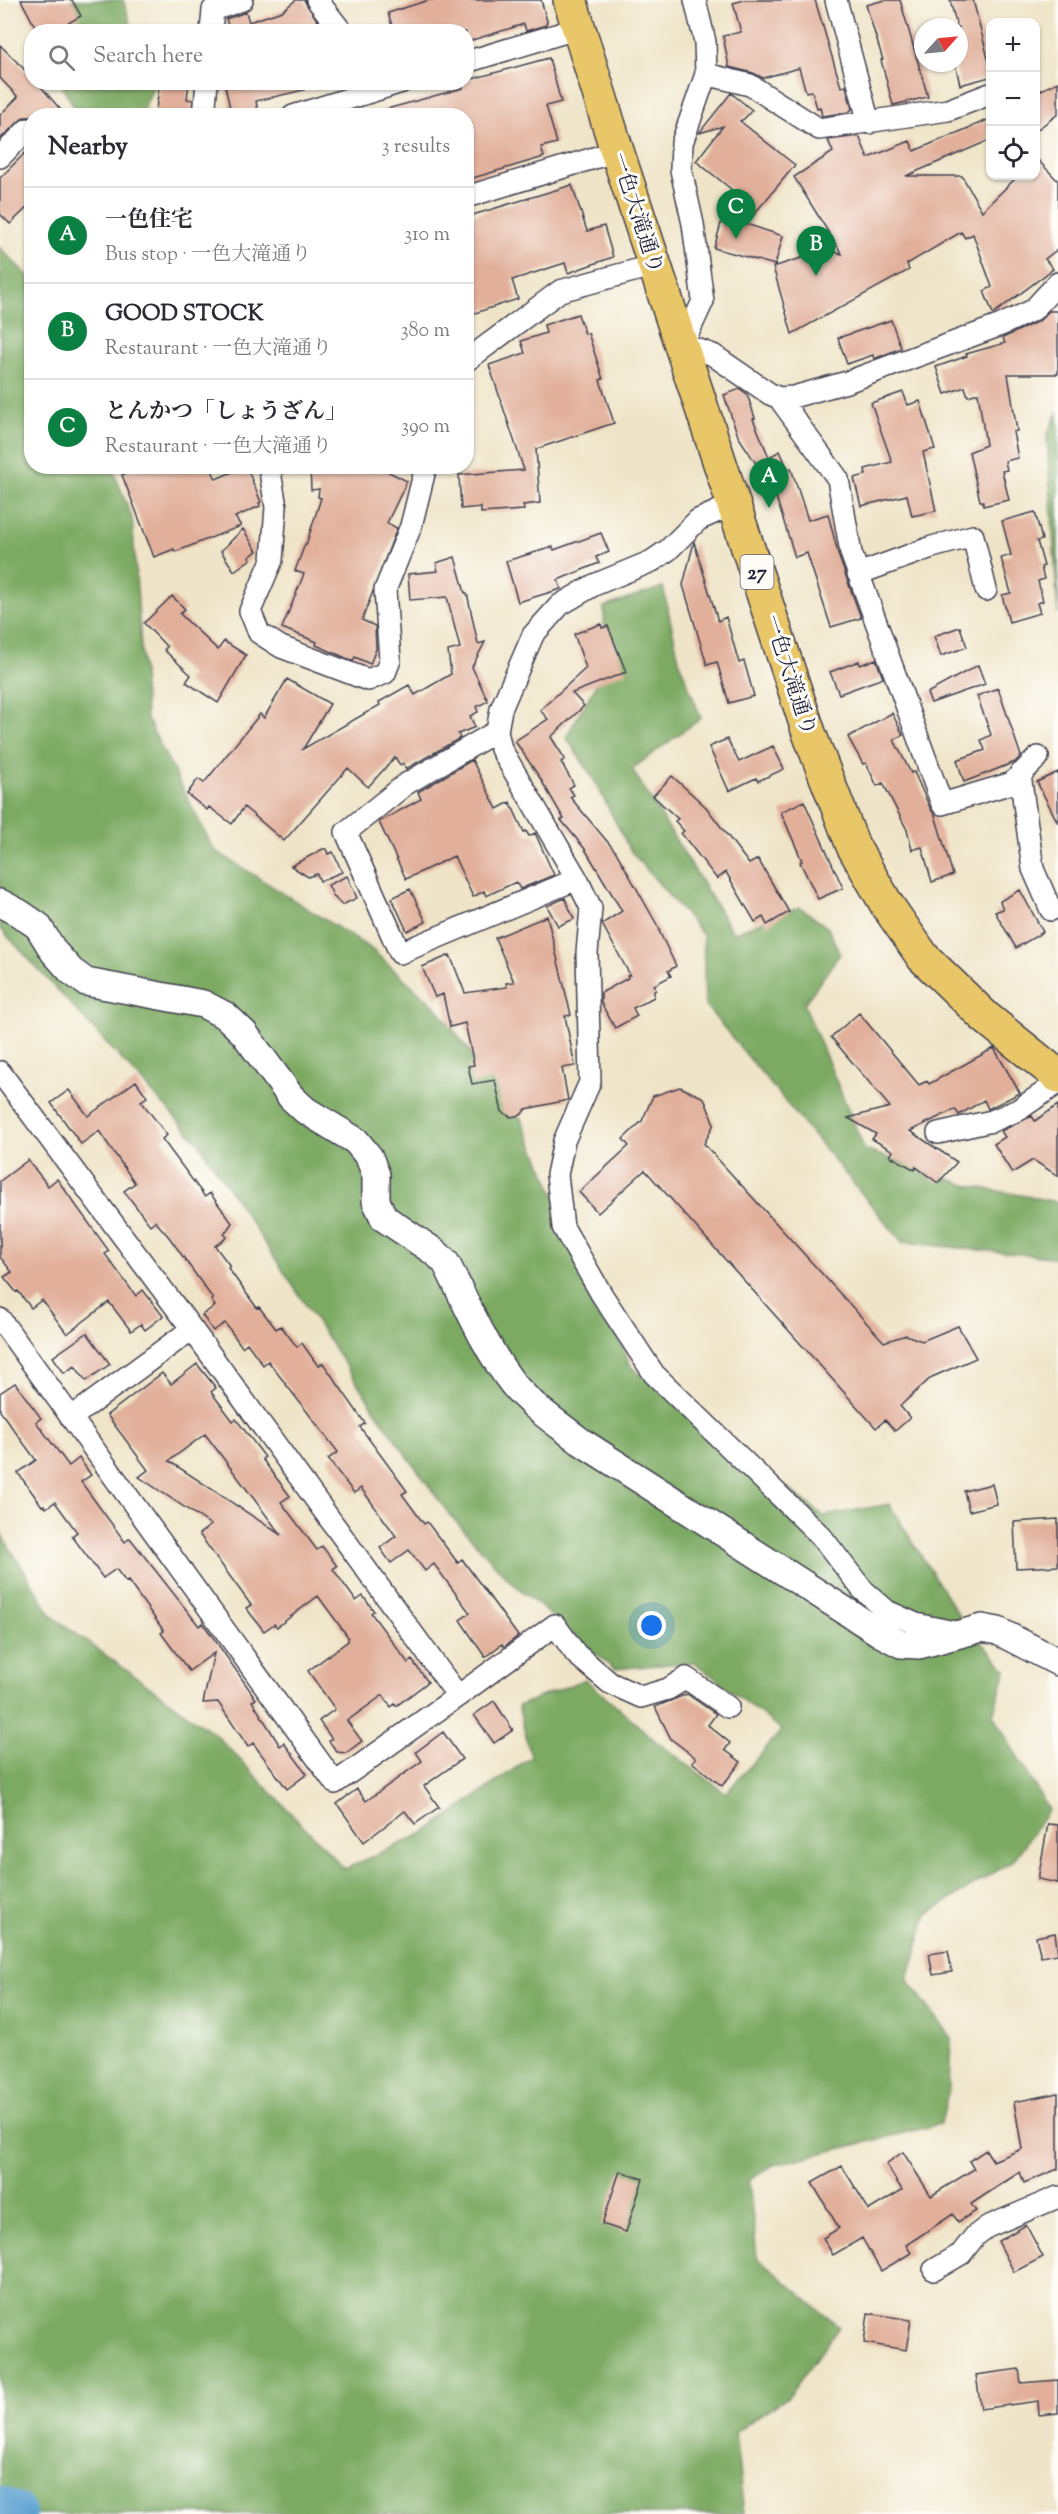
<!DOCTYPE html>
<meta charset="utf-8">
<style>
:root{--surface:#fff;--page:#f7f7f7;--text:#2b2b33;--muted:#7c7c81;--line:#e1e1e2;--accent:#0b8043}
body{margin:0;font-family:"Sorts Mill Goudy","Noto Serif JP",serif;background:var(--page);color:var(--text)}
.controls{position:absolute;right:18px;top:18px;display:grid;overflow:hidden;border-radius:12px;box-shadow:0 2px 4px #0004}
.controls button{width:54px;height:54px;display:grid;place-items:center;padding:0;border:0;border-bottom:2px solid var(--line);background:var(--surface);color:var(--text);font:30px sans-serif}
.compass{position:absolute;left:914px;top:18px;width:54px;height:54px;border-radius:50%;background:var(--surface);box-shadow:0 2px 4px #0004;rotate:63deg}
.you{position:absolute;left:652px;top:1626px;width:21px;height:21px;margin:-15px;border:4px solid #fff;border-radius:50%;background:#1a73e8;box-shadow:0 0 0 9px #1a73e833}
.badge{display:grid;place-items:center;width:39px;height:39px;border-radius:50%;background:var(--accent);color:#fff;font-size:20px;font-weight:700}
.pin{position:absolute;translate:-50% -50px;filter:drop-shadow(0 2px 3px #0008)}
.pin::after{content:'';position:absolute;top:32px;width:21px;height:18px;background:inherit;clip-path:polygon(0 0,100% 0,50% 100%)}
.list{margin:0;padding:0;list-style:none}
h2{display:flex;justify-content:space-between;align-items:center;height:78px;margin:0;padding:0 24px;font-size:26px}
h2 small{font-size:20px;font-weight:400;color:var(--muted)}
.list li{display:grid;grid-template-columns:39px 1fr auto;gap:18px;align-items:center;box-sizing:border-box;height:96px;padding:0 24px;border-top:2px solid var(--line)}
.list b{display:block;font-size:22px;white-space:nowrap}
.list p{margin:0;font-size:20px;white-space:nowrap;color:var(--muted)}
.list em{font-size:20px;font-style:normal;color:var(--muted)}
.icon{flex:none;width:33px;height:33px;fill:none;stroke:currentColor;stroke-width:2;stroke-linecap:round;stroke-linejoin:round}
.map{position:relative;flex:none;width:1058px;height:2514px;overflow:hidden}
.search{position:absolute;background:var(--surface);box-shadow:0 2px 4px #0004;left:24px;top:24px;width:450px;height:66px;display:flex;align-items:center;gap:15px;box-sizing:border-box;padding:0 21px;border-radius:24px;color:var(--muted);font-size:22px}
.panel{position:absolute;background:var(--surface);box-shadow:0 2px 4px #0004;left:24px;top:108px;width:450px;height:366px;border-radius:24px}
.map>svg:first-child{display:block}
</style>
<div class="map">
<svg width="1058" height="2514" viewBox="0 0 1058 2514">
<rect width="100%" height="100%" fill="#fdfcf7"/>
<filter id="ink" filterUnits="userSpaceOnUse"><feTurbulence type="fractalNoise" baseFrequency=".0167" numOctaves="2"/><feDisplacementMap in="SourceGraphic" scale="12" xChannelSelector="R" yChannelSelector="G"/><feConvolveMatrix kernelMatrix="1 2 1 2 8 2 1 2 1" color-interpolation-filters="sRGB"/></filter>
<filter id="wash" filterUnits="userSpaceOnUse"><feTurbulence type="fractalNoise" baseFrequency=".008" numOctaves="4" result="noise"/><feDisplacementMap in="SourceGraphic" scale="24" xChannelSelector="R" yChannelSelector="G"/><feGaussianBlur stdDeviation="1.35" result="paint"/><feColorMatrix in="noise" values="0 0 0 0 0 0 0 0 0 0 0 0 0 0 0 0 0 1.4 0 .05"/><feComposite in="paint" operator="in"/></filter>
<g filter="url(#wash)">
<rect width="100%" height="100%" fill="#efe4c7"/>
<path fill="#7daa63" stroke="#50664f" stroke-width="1.5" d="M70,0H123L133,31L68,32L77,15Z
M60,83H151L153,88L141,115H79Z
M0,248L31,279L32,466L112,467L132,518L146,717L214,850L370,948L437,1008L521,1119L632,1368L824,1516L889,1504L959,1616L1006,1670L993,1715L1049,1810L1013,1861L927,1914L908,1980L951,2038L949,2087L941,2124L773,2165L749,2181L757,2257L839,2327L788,2397L735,2432L744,2514H0V1532L52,1616L217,1736L345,1869L424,1833L531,1757L518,1706L585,1679L657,1742L726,1793L782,1730L694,1662L614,1669L508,1579L449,1514L383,1422L198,1142L0,928Z
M1058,411V614L1047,436Z
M663,587L680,664L701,718L632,769L733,933L800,907L828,928L840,954L804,1004L865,1150L966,1185L1058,1202V1258L902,1242L705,1005L703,935L630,850L593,778L566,737L605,669L604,607Z"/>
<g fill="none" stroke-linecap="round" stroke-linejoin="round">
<path stroke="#5ba0d1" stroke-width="44" d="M0,2508L14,2514"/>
</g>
<g id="blocks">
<path fill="#e1af9a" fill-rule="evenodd" d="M21,0H72L81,16L52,32H38Z
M296,0H304L325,32H230L226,19L246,12L249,22L282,11Z
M429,0H541L547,21L546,25L526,31L524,24L466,42V32H394L388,13Z
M744,0H815L841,87L846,86L852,109L849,112L822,116L820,107L817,108L812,91L806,92L799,68L763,78L753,73L729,67L723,36L741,32L733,3Z
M885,0H900L928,97L893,105L881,60H883L866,5Z
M950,0H973L990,66V77L960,85L955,63H959V27H957Z
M0,45L32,77V82H37L66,116L24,117L0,139V115L18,97L0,78Z
M549,58L561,102L546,106L557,143L541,147L544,157L466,180V116H384L383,110L463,88L461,82Z
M160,82H189L187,99L193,100L191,116H155Z
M224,82H303L304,90L256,101L258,111L232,116Z
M1058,82V114L1035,131V93Z
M731,93L752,110L744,119L740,121L795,165L746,224L783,236L775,265L714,248L731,189L696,161L723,126L699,133Z
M990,119V140L906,176H962L982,211L1018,176H1035V157L1058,181V249L1045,259L1053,269L993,314L984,291L992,287L973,234L965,238L961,232L907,264L909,270L792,334L773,267L827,250L842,254L794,177L833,152L828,140L859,136L868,158L910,141L914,151Z
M32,146V203L10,224L0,214V178Z
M572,185L587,231L604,226L613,257L568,273L565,263L512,280L518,299L466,316V217Z
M1049,311H1058V374H1008L1017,431L1013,432L1018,458L1005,461L1007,470L1002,471L1009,500L983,506V501H980L969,452L986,445L978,393L968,396L965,387L945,394L936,367L967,356L966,354L1005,343L1003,338L1039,321Z
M578,314L585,334L588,333L603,379L600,380L614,423L536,449L540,503L523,505L524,510L481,513V507L461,509L459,475L524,470L489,365L525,353L521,341L546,333L544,325Z
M891,320L901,348L874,359L873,355L847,364L838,338Z
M740,389L747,394L755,418L753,419L769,457L780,451L788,469L791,468L808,520L828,514L839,557L861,618L831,627L807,553L795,557L772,484L770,485L738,436L724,395Z
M903,392L908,405L920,401L935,449L923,452L936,511L912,516L907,495L861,506L854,478L866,475L865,469L892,462L871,403Z
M143,466H210L216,479L246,466L261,502L259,503L260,506L235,517L241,526L175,552L174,549L154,557L122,475Z
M310,466H377L407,481L387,523L397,528L362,620L375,626L376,649L370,664L355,657L353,661L346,658L316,645L317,642L282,628L304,574L295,571L305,544L306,545L321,498L318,497L319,489L311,490Z
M1035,512L1042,540L1037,541L1044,566L1041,567L1044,579L1038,581L1043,601L1037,603L1040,613L1009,622L1002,595L1011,593L1001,558L1011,555L1002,521Z
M243,529L257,551L249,557L251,559L234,571L221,551Z
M601,533L609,552L596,557L599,563L558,580L561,589L518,602L506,561L553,547L554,550Z
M694,542L718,621L726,617L739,663L744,661L754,696L729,703L717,662L707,665L683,585Z
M455,557L465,593H467L478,644L485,642L472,667L488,701L476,707L478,712L470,716L475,727L458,734L460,738L406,769L403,763L400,765L395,757L368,787L348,768L284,841L244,807L232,824L209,807L207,810L187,794L198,779L204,783L260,714L264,718L287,679L330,704L303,749L380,705L379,702L409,685L415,695L451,674L448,651L460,648L447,597L410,600L408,574L438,571L436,563Z
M172,596L185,609L180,614L218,650L224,641L246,655L218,703L186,682L191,675L164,650L167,647L144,623Z
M601,624L602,628L608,626L626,672L572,693L584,706L551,737L565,759L561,762L574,785L569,788L574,795L570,797L616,852L660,930L659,931L676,966L668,971L671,976L654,985L656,990L654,991V997L633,1008L637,1016L615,1028L601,1003V993L628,978L627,976L630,975L602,924L622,911L585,849L561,820L564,819L540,778L515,741L548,719L540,710L586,668L574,634Z
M960,627L967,647L941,656L934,636Z
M876,659L883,678L839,694L830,672L859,661L860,665Z
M978,665L985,684L931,703L927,693Z
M998,688L1021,756L1015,762L964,782L957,760L985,750L981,740L991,735L977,696Z
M892,713L903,735L894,740L911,773L914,772L930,808L935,815L953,875L932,882L922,847L912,850L907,830L883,783L877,786L866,763L863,764L848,737Z
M727,739L739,762L773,746L784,769L758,781L756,778L729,791L709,747Z
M472,760L497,809L510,802L524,832L526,831L529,836L535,833L554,875L520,889L516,882L486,896L484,891L473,897L454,856L406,879L379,822L421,799L418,792Z
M1058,772V823L1037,782Z
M672,776L706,807L749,864L758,859L789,912L767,925L763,917L755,922L726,872L717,879L681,833L684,831L675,821L678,819L653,796Z
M804,801L843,888L818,899L800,862L802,861L781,812Z
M323,849H326L328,854L333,852L342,872L320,881L317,874L308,877L291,866Z
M347,876L357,898L342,905L334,897L328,885Z
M410,889L426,922L407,931L392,898Z
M1020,890L1043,932L1016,948L995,912L1003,909L1000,901Z
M565,898L574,919L558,926L547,906Z
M547,916L571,1015L565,1016L575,1066L562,1068L568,1100L526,1109L521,1115L511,1117L502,1112L495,1080L472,1084L468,1066L474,1065L465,1023L450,1027L443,994L435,997L422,967L450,955L465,993L507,987L506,983L514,982L495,938Z
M859,1013L919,1085L927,1081L929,1084L994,1048L1020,1093L988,1109L984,1100L959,1115L955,1109L910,1131L957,1162L938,1183L916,1167L915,1170L890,1156L893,1151L872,1139L876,1134L848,1118L890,1107L831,1037Z
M136,1081L147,1097L141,1101L167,1135L162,1139L205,1197L210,1193L232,1223L224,1234L227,1237L215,1246L230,1266L228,1268L257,1308L259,1307L276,1329L281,1326L297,1347L302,1343L318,1366L323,1363L365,1423L360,1427L407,1491L402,1494L424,1524L427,1522L458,1563L462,1559L518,1636L504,1647L502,1644L485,1657L460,1620L470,1613L434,1564L425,1571L409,1550L391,1563L380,1548L396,1536L361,1488L354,1493L328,1459L338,1452L268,1361L263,1365L247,1343L242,1347L225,1323L213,1331L202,1315L215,1306L211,1300L213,1299L169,1237L155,1221L150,1225L124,1191L135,1183L99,1131L81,1144L51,1103L69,1090L88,1116Z
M680,1087L704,1098L714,1124L704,1144L884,1342L906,1335L922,1341L958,1326L976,1358L932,1377L900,1406L910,1418L895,1431L885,1420L876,1428L645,1170L598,1213L579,1192L629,1146L623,1139L642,1121L653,1096Z
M1058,1105V1176L1033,1160L1012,1173L994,1144L1005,1137L1001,1131L1032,1116L1035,1121Z
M28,1160L48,1186L57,1179L109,1251L105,1254L136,1296L143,1290L163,1316L145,1330L141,1324L131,1331L109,1302L67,1334L42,1300L31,1308L18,1291L16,1292L4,1277L12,1272L0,1257V1181Z
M87,1333L110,1364L86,1381L75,1366L64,1373L53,1357Z
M197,1364L216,1388L211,1392L233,1421L236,1419L265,1457L262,1459L290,1496L281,1502L317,1550L322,1546L337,1566L333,1569L356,1601L363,1596L374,1611L371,1613L408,1663L412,1660L428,1682L396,1706L395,1704L391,1707L383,1695L347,1721L362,1741L346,1753L337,1752L329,1741L332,1739L319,1721L335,1709L308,1671L348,1641V1637L318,1596L277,1627L274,1624L264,1631L246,1608L251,1605L199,1534L211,1525L139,1477L148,1470L107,1415L162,1373L171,1384ZM205,1434L281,1535L169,1461Z
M15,1383L41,1418L36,1422L69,1466L79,1458L91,1475L81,1482L125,1542L130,1538L199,1626L203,1623L256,1699L252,1701L280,1746L284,1743L307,1774L287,1789L253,1743L248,1747L218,1702L203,1703L214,1653L189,1671L161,1633L164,1631L128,1581L126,1582L116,1569L103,1578L72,1536L77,1532L55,1502L46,1508L44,1505L42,1506L18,1473L36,1460L0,1411V1393Z
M992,1484L997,1504L969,1511L964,1491Z
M1058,1519V1566L1016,1568L1014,1522Z
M687,1694L716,1714L708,1725L730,1743L725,1750L741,1762L722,1786L692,1762L696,1758L671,1739L655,1707Z
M494,1701L513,1730L494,1743L474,1715Z
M443,1732L462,1759L424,1786L439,1807L415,1824L405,1811L364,1842L337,1804L357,1789L366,1801L422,1761L416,1752Z
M1048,1824L1058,1825V1883L1038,1879Z
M1055,1933L1058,1954L1041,1957L1036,1937Z
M948,1951L952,1972L933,1975L929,1954Z
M1058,2093V2169L1024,2183L1020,2172L971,2204L976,2211L958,2222L953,2214L906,2245L911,2253L881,2271L862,2238L833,2255L823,2238L839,2228L812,2183L842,2166L869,2210L902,2190L886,2164L903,2152L931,2196L974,2169L969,2161L986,2150L993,2161L1022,2149L1014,2102Z
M620,2171L643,2179L626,2232L602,2224Z
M1026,2225L1043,2257L1014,2272L998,2241Z
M868,2313L911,2320L906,2350L864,2343Z
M1019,2369L1021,2383L1058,2380V2413L1039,2415L1038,2401L981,2409L976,2375Z"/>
</g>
</g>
<g filter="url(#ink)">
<use href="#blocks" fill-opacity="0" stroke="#413f50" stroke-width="1.5"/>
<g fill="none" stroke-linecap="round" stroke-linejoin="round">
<g stroke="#413f50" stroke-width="24">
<path id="minor" d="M317,0L342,32
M695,0L705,42L706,74L682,143L681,170L693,224L703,301L683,344L713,355L770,394L779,398L793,397L847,382L1001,325L1033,310L1058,283
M836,0L869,123
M211,32L213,10L242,0
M466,62L579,28
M706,74L750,85L819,129L948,110L990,94
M204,116L207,82
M293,116L402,82
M0,157L28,129
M466,197L617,151
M466,361L560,291L655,265
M779,398L838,479L851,553L942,804L1012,783L1038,757
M269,466L276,507L272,560L250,611L259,633L281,647L368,680L385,673L390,660L385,590L411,526L426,466
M734,504L698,520L668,550L652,561L594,585L560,605L533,635L501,709L497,731L501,749L577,879L591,908L587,953L590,1082L564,1141L557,1175L563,1227L602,1295L654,1374L821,1536L862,1589L887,1611L916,1624L959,1633
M858,574L932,547L973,536L986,590
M497,731L406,784L346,832L400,953L577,879
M1020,774L1033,869L1051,910
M0,1072L192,1329L458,1696L335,1783L0,1319
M938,1133L992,1121L1018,1110L1058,1083
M72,1417L192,1329
M458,1696L555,1625L576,1654L610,1683L641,1697L668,1689L686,1678L728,1707
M934,2270L961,2254L975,2236L987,2227L1058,2197"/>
</g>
<g stroke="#413f50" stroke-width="30">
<path id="tertiary" d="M0,903L19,913L38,926L54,952L71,971L86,982L203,1004L226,1016L244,1033L291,1097L305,1110L356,1141L369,1157L376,1175V1201L384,1218L436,1253L446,1263C467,1304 485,1348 513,1384C531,1406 557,1423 580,1441L880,1633L901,1644L919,1645L982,1628L998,1631L1058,1662"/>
</g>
<g stroke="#413f50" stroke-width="36">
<path id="primary" d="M570,0L617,151L809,733L853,846L887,905L923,957L985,1017L1058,1076"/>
</g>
<use href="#minor" stroke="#fff" stroke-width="21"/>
<use href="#tertiary" stroke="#fff" stroke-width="27"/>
<use href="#primary" stroke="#e9c769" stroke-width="33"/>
</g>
</g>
<g text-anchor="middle" stroke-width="6" stroke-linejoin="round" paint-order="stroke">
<rect fill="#fdfcf7" stroke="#646373" stroke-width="1.5" x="740.5" y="555" width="33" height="34" rx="4.5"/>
<g font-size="20" font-weight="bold" fill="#22223b">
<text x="757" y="579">27</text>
</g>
<g font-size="21" fill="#22223b" stroke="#fdfcf7">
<text transform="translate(638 213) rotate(72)" y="7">一色大滝通り</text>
<text transform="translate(791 675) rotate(72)" y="7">一色大滝通り</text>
</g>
</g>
</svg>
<div class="controls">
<button>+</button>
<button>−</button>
<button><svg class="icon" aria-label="locate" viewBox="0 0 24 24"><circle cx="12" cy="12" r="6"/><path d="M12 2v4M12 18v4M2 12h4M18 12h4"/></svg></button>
</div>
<svg class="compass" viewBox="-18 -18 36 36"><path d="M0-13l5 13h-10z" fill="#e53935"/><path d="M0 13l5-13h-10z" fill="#7c7c81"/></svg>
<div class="you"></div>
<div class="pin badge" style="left:769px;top:508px">A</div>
<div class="pin badge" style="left:816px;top:276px">B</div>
<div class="pin badge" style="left:736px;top:239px">C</div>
<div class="search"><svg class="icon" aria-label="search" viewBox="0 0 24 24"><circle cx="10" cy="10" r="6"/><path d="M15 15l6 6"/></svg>Search here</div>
<section class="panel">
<h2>Nearby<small>3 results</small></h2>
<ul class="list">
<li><span class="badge">A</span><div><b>一色住宅</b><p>Bus stop · 一色大滝通り</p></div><em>310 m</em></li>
<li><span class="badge">B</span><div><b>GOOD STOCK</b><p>Restaurant · 一色大滝通り</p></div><em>380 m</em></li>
<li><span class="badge">C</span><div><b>とんかつ「しょうざん」</b><p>Restaurant · 一色大滝通り</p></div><em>390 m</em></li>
</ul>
</section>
</div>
